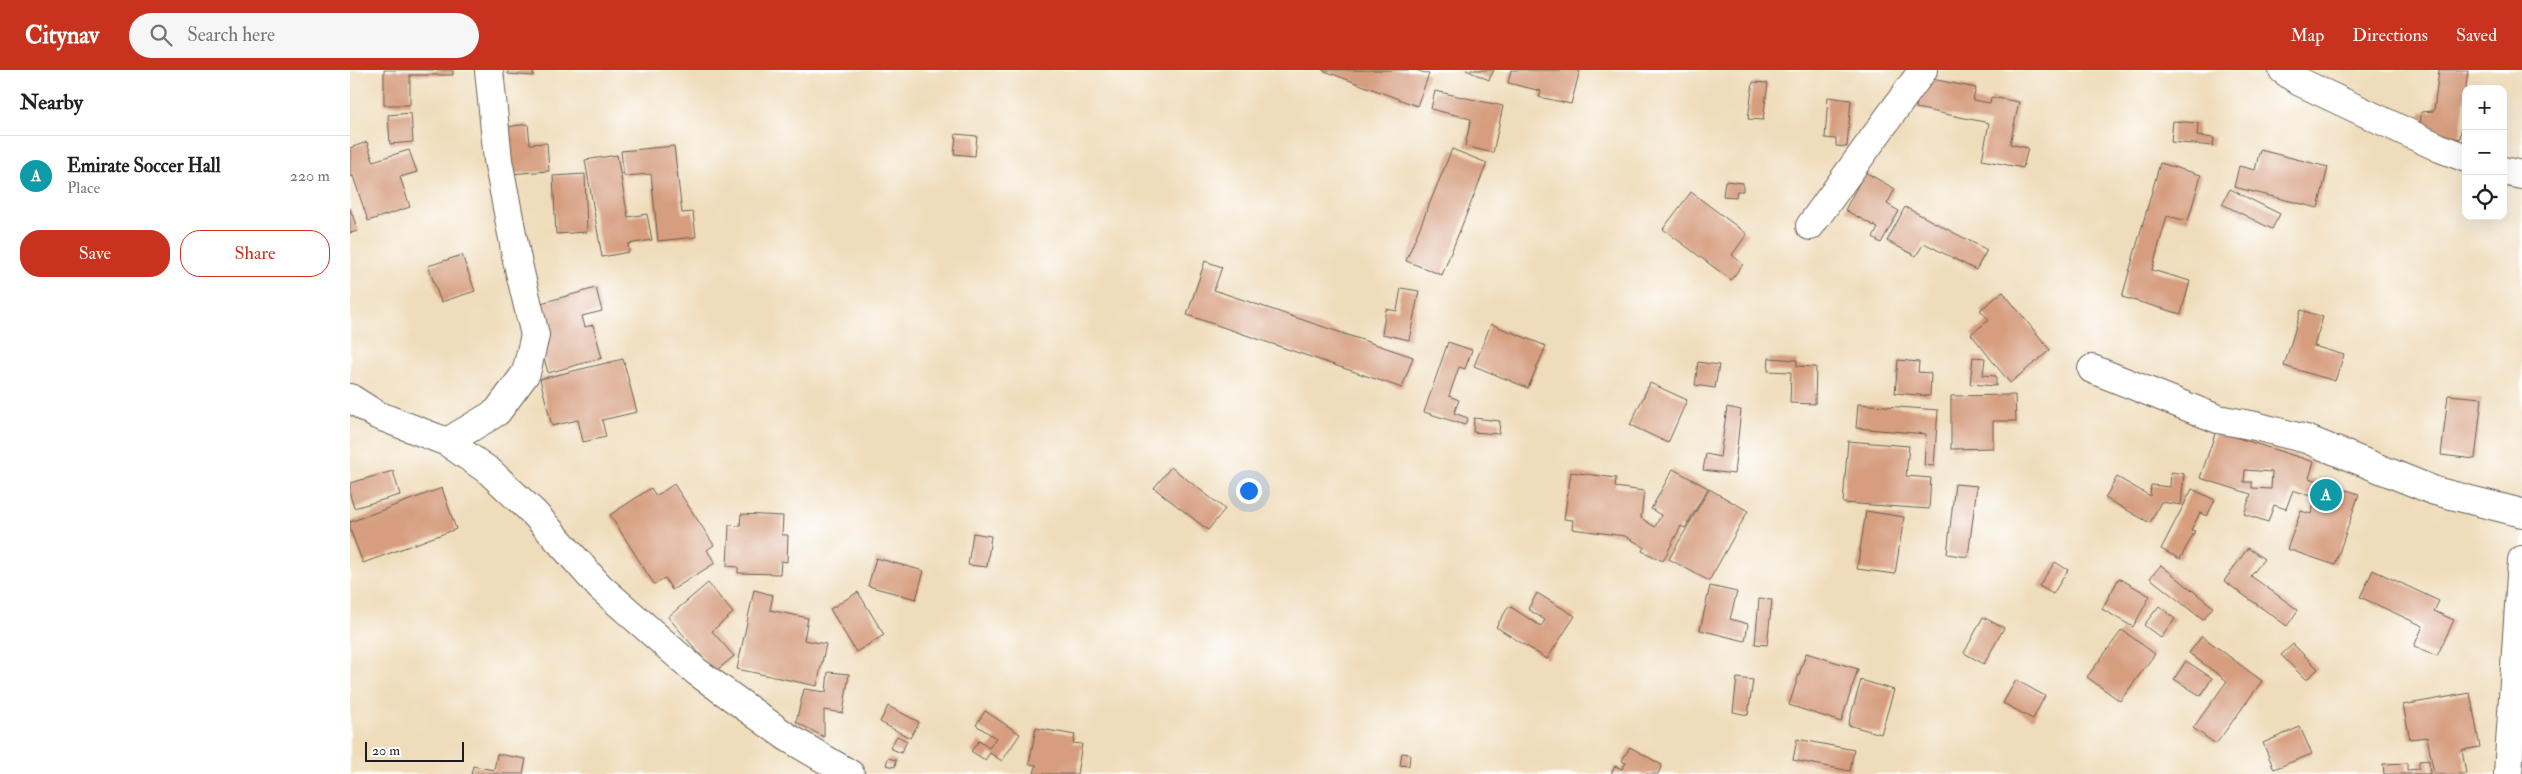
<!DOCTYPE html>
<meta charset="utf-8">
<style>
:root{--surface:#fff;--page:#f6f6f6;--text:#202124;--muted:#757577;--line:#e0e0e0;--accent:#c8321e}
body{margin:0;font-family:"IM FELL Double Pica",serif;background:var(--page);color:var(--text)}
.controls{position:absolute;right:15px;top:15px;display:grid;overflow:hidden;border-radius:10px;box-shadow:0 5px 20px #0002}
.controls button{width:45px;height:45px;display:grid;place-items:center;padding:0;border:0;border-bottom:1px solid var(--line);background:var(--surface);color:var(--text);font:25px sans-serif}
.scale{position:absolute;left:15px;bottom:12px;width:99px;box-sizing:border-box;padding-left:5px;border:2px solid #1c1c1c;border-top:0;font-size:14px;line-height:18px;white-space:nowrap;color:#1c1c1c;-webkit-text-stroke:4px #fff;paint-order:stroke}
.you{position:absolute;left:898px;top:420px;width:18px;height:18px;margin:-12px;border:4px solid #fff;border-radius:50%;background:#1a73e8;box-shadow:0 0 0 8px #1a73e833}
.badge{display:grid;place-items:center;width:32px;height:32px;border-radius:50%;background:var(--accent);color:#fff;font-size:16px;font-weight:700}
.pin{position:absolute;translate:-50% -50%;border:2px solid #fff;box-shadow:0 1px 5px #0006}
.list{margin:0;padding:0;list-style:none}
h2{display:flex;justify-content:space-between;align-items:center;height:65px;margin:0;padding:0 20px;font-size:21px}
h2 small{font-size:16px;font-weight:400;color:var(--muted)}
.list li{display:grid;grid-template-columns:32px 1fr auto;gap:15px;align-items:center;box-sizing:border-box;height:80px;padding:0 20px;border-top:1px solid var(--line)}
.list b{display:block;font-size:19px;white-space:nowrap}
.list p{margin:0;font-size:16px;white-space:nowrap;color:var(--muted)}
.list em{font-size:16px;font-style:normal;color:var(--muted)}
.actions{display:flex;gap:10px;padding:15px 20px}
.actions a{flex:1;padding:11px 0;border:1px solid var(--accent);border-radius:20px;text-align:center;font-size:18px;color:var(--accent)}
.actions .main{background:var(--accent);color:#fff}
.icon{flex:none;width:28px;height:28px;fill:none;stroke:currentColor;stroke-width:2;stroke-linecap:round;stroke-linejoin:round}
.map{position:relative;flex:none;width:2172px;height:704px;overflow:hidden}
header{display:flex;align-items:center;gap:30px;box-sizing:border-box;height:70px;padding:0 25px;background:var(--accent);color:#fff}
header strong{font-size:24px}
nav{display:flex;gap:28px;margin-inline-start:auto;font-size:18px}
.search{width:350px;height:45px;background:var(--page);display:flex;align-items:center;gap:12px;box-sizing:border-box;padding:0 18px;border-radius:28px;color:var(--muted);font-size:19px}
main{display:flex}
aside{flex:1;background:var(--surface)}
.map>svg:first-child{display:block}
</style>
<header>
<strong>Citynav</strong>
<div class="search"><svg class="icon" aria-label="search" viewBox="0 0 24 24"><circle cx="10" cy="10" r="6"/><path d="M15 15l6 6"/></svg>Search here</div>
<nav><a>Map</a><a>Directions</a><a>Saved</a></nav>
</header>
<main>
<aside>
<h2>Nearby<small></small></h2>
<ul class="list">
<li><span class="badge" style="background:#0f9aa8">A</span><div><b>Emirate Soccer Hall</b><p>Place</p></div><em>220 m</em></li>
</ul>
<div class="actions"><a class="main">Save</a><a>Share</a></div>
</aside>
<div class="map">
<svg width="2172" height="704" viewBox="0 0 2172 704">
<rect width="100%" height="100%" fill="#fff"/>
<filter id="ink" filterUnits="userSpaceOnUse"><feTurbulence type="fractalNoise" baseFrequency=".02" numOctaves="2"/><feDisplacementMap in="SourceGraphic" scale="10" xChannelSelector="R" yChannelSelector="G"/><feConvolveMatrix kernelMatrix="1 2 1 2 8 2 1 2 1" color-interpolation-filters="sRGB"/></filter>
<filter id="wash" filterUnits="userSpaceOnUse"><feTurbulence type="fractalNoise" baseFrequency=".0096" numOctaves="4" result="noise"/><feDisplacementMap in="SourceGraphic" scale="20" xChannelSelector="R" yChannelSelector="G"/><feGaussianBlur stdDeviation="1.12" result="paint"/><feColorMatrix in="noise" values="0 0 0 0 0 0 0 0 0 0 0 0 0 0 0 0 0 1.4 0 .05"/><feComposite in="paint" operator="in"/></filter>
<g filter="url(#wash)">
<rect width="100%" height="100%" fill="#efdcba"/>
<g id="blocks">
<path fill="#d69d7e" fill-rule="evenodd" d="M34,0H103V5H60V35H34Z
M158,0H184L183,6L158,4Z
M972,0H1065L1079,4L1067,36Z
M1116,0H1144L1139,10Z
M1161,0H1230L1221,34L1189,27L1191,21L1158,13Z
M2089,0H2118L2110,69L2070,63L2071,42L2084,41Z
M1572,7L1626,18L1623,30L1640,33L1641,27L1669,32L1660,74L1678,78L1673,98L1632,90L1639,53L1566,38Z
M1403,12L1418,13L1413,50L1398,49Z
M1085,21L1153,36L1143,83L1115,76L1121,49L1081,39Z
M1478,27L1501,30L1497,77L1486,76V69L1475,68Z
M61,43L63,72L40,74L38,45Z
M1823,51L1848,53L1847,66L1864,68L1863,76L1821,72Z
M178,54L180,74L197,73L199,101L159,104L156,57Z
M606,64L627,66L625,86L604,84Z
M17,72L23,91L59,80L67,102L50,107L60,137L18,151L3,106L0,107V78Z
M324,76L332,143L343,142L346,167L308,171L301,104L274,106L271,81Z
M1102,79L1137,93L1092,205L1056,191Z
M1910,80L1978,97L1968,138L1884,117L1889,96L1905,100Z
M267,85L278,147L297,144L302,170L278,174L279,182L252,187L235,90Z
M1810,93L1851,105L1838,151L1817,146L1802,200L1840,211L1831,244L1772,227Z
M1515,102L1545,119L1537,134L1549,141L1531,173L1523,168L1528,158L1495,140Z
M235,104L237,162L206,164L203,106Z
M1375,111L1393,113V121H1387L1386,127L1373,126Z
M1880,119L1930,144L1922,159L1872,134Z
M1341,122L1397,164L1382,185L1393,194L1381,210L1313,159Z
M1555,137L1637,180L1626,200L1574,173L1566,186L1537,171Z
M0,138L8,161L0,163Z
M112,185L125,221L91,232L78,196Z
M855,191L872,197L864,220L1063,287L1052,318L837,245Z
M246,218L252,241L232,246L235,257L243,255L252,288L198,303L180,236Z
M1051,218L1069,221L1059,270L1032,264L1036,239L1047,241Z
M1653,222L1700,280L1660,313L1621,264L1639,250L1630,240Z
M1951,240L1973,247L1964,276L1994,285L1985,311L1934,296Z
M1141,254L1196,276L1178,318L1124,296Z
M1098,272L1122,280L1115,299L1109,297L1099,326L1109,330L1104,343L1118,348L1115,355L1074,342Z
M1623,287L1635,288L1633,305L1646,306V316L1620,314Z
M1419,288L1447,290V296L1466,297L1465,334L1440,333L1441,302L1418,301Z
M273,289L287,342L252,350L256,367L233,372L228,350L202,356L190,309Z
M1548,290L1569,292L1568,302L1581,303L1580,326L1545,323Z
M1348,292L1369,295L1365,318L1345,315Z
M1300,313L1337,330L1318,373L1280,355Z
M1665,325L1666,351H1643V378L1601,379V326Z
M2098,325L2132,328L2125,389L2091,385Z
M1508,334L1588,340L1584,396L1574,395L1576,364L1506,358Z
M1377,337L1391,340L1384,404L1353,400L1356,384L1370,387Z
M1124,348L1150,351L1149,364L1123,362Z
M1866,361L1964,392L1959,408L2009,424L1985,495L1937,479L1951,441L1961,444L1966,428L1943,420L1936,439L1924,435L1918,452L1894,444L1901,424L1850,408ZM1895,400L1922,402L1921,419L1902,418V412H1894Z
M1498,371L1559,376L1556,406L1581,408L1579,439L1493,433Z
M821,397L875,439L858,460L804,418Z
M1323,399L1358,418L1335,458L1331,456L1313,491L1292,481L1294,477L1275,466L1222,459L1223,450L1214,449L1221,402L1266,408L1265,417L1294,421L1291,448L1305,457L1311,445L1301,439Z
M43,401L50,425L4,438L0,425V413Z
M1821,402L1834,404L1831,435L1811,432L1800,453L1755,428L1767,407L1800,426L1801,415L1820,417Z
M324,414L364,475L357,480L365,493L322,520L315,508L304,514L260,445L301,418L306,426Z
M1605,414L1627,416L1618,487L1597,484Z
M92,418L106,459L13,493L0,459V452Z
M1359,419L1398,441L1359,511L1319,489Z
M1842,419L1865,430L1857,446L1850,443L1841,460L1845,461L1830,489L1811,479Z
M1516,441L1554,447L1545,504L1507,499Z
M391,444L433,446L432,465H438L437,492L431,491L430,504L388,503V497L377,496L379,455L390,456Z
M623,463L641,466L637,497L618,495Z
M1898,478L1914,489L1901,506L1948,540L1937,556L1874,511Z
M526,488L574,501L566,529L518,516Z
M1705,492L1718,500L1703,524L1689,516Z
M1811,495L1863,537L1853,550L1800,508Z
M2023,500L2089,531L2084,541L2104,550L2087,586L2064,576L2073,556L2010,527Z
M1769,508L1800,526L1783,557L1752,539Z
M358,513L383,543L362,561L384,586L365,602L318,547Z
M1360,516L1387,522L1380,549L1398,554L1395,571L1350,560Z
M404,520L423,525L420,540L458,548L454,570L476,574L467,616L387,599Z
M508,522L534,565L506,582L480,539Z
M1187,523L1225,546L1197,589L1146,557L1159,536L1191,556L1195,550L1178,539Z
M1409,529L1422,530L1417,575L1405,574Z
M1809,536L1825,549L1811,568L1794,555Z
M1633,547L1654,558L1634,594L1614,583Z
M1772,560L1805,584L1770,631L1737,607Z
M1852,566L1912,611L1866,674L1843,658L1877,611L1839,583Z
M1943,574L1968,599L1956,610L1931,585Z
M1456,583L1508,599L1491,652L1439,635Z
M1836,591L1862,608L1851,626L1824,609Z
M478,602L499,604L493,643L474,640V667L446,652L454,619L476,622Z
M1387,608L1403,610L1398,645L1383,642Z
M1511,610L1544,620L1531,664L1498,655Z
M1666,610L1695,626L1683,649L1653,633Z
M2120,623L2130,677L2112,680L2116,704H2084L2077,667L2060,669L2053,635Z
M538,636L569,652L560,668L530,652Z
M635,641L670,664L652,691L640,683L635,690L621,681L629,671L639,678L646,668L626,655Z
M1950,657L1962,684L1924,699L1913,673Z
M686,658L725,665L723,673L732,674L727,704H684L686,695L679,694Z
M547,666L557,671L551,683L540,678Z
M1447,669L1504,680L1500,701L1443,690Z
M1280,677L1312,695L1308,704H1261L1265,696L1272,699L1276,693L1272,691Z
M1052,683L1060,684L1059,696L1050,695Z
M147,684L176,689L173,704H121L123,696L144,700Z
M538,688L546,690L545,697L536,695Z
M2079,690L2080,704H2034L2033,694L2057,693V700L2069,699V691Z"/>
</g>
</g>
<g filter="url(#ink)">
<use href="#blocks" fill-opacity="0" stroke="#665f53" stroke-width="1"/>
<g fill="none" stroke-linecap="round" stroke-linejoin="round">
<g stroke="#665f53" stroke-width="30">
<path id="minor" d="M1933,0L1950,12L2090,78L2116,88
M2153,101L2172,105
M1460,156L1573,0
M1742,299L1868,349L1905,356L1956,369L2085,421L2172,443
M0,328L27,345L97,372L139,401L185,444L250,517L347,602L437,667L500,704
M97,372L147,342L176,303L185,265L167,190L148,90L139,0
M2158,704L2172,490"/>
</g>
<use href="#minor" stroke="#fff" stroke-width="28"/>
</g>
</g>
</svg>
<div class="controls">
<button>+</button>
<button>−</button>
<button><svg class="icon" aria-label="locate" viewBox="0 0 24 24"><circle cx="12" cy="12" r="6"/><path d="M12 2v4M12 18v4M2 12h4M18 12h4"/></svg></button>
</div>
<div class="scale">20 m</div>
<div class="you"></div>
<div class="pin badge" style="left:1976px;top:425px;background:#0f9aa8">A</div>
</div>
</main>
